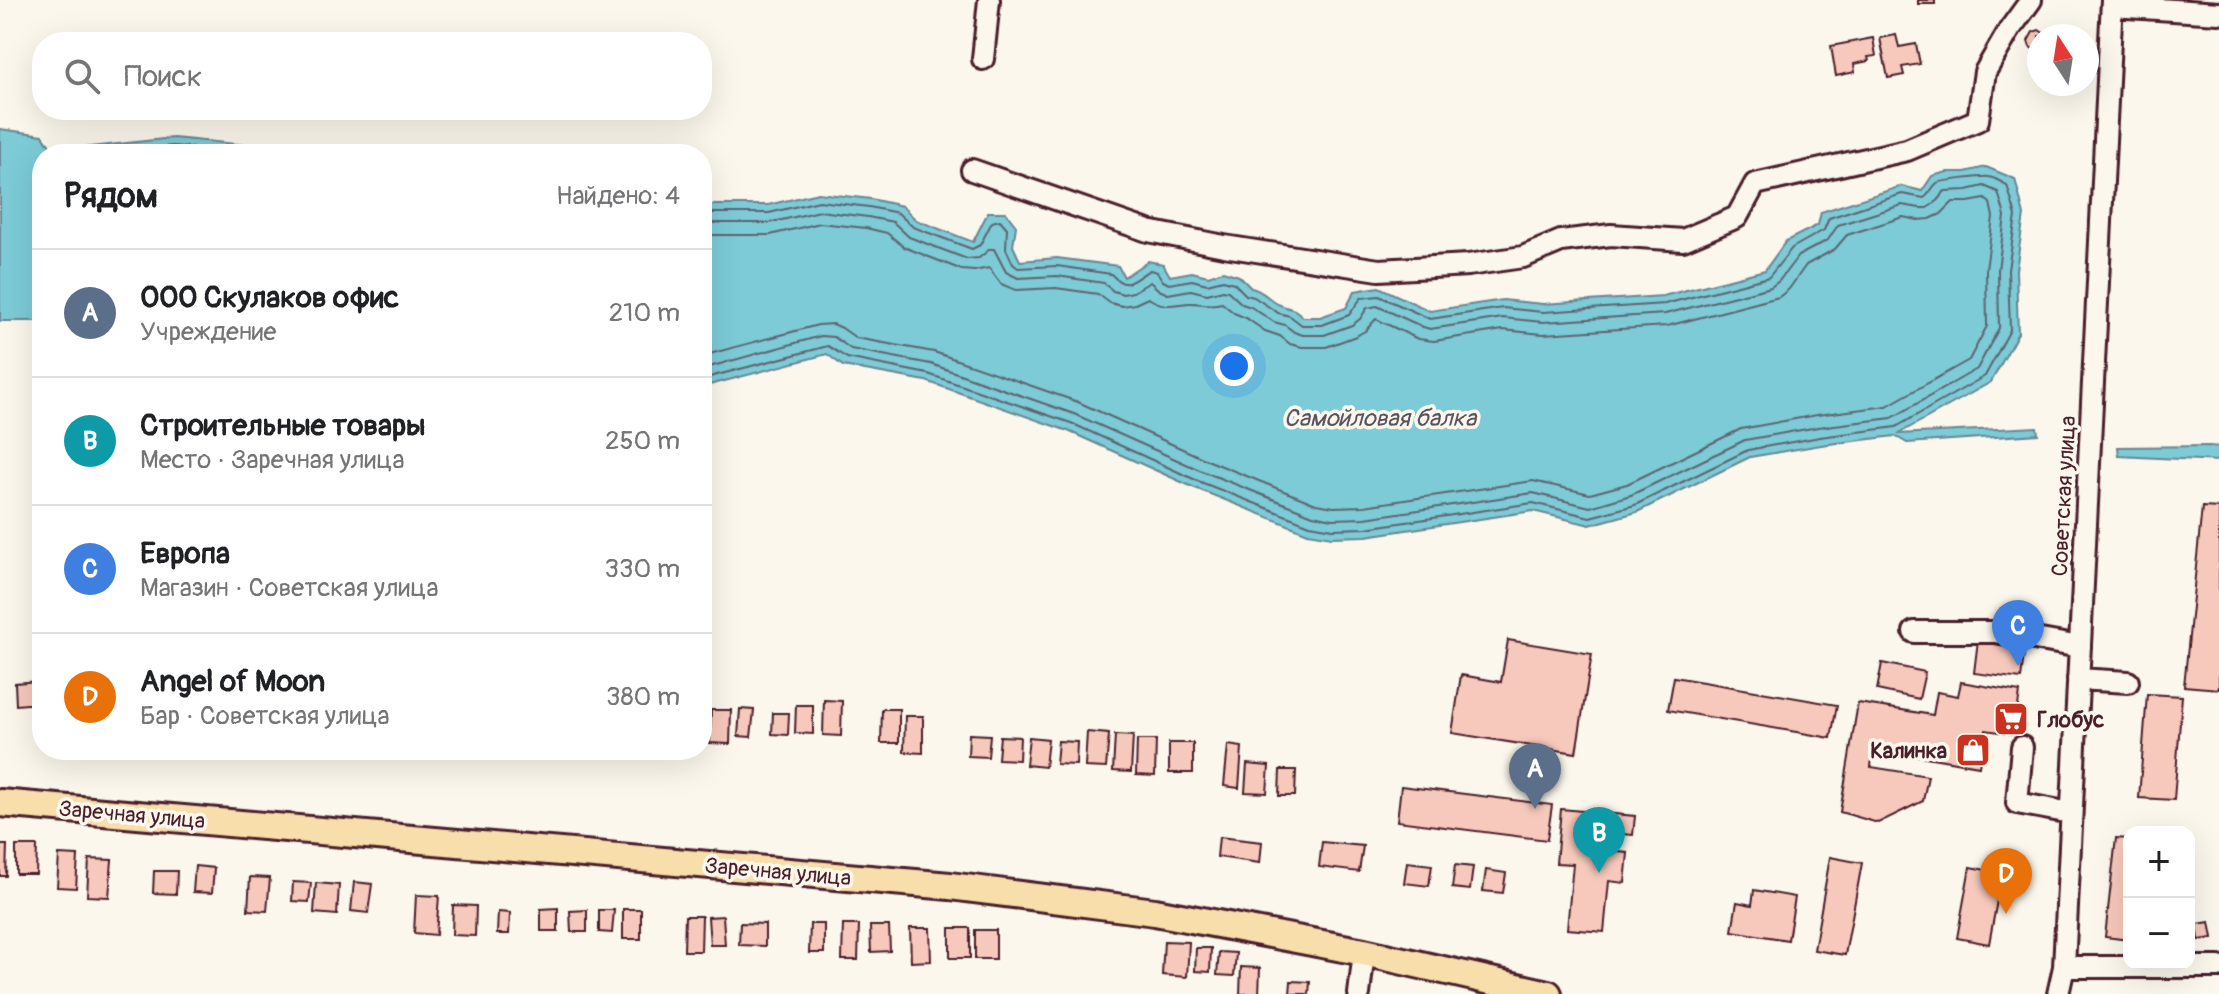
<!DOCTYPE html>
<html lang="ru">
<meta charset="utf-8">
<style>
:root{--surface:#fff;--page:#f6f6f6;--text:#202124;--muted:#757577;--line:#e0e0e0;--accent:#111827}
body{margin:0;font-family:Pangolin,sans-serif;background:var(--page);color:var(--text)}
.controls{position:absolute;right:24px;bottom:24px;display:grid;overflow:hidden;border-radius:16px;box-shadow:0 8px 32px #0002}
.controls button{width:72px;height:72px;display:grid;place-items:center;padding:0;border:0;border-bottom:2px solid var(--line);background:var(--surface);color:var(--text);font:40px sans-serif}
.compass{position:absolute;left:2027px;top:24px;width:72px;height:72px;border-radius:50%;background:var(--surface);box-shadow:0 8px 32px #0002;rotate:348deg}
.you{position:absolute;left:1234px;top:366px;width:28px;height:28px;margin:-20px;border:6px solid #fff;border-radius:50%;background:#1a73e8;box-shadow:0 0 0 12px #1a73e833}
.badge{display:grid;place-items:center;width:52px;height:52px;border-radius:50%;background:var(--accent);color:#fff;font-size:26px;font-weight:700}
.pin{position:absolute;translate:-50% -66px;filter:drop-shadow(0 2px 4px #0008)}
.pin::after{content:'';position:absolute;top:42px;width:28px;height:24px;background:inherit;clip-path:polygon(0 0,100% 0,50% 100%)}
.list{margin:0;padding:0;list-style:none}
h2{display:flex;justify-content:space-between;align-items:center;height:104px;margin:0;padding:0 32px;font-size:34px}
h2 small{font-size:26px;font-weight:400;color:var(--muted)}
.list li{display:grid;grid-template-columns:52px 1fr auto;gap:24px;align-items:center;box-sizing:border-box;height:128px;padding:0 32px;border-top:2px solid var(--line)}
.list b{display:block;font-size:30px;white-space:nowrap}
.list p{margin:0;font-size:26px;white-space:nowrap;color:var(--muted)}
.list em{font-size:26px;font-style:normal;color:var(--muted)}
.icon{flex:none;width:44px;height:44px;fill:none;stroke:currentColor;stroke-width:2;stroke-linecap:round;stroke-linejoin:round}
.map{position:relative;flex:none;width:2219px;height:994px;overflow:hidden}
.search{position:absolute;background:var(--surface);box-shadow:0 8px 32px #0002;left:32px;top:32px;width:680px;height:88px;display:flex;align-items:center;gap:20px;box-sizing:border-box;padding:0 28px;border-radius:32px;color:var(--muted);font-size:30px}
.panel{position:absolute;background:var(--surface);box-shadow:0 8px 32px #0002;left:32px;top:144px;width:680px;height:616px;border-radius:32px}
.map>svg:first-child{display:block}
</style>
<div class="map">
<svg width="2219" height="994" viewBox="0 0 2219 994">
<rect width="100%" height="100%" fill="#fbf7ec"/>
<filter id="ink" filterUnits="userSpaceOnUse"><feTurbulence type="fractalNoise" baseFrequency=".0125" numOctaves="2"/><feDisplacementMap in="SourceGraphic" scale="16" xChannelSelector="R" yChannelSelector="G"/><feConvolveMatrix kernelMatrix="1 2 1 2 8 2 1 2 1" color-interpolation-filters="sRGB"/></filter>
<g filter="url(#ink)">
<path fill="#7bcbd7" stroke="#678692" stroke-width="2" d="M0,129L43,135L53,151L173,138L342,154H42V321H0Z
M1986,167L2015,179L2024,215L2016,270L2018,333L1991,382L1898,434L2037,427L2038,434L1907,443L1895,436L1821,445L1750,457L1637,512L1590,525L1533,511L1366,536L1332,537L1308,533L1195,488L1068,431L926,381L843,366L827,354L702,387V205H768L818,193L871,199L902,206L916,220L973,242L988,212H1005L1016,226L1013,246L1020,261L1057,258L1118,266L1124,277L1148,261L1163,264L1170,276L1192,272L1208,276L1223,271L1239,276L1251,288C1263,290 1269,300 1280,305C1291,310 1292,306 1303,317H1320L1346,308L1355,291L1379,287L1430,311L1503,300L1543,304L1663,296L1765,270L1786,241L1818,225L1821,212L1902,186L1922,191L1932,176L1947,172H1965Z
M2210,446L2219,447V461L2119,456L2118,447Z"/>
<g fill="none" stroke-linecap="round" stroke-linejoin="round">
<path stroke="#5e6470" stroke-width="2" d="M88,154L173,146L259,154
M702,213H769L819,201L869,207L898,213L913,227L972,249L980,245L992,222L1000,220L1007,228L1006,249L1013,264L1018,268L1057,266L1111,274C1128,292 1131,280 1150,270L1157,272L1163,281L1169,284L1192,280L1207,284L1223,280L1234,283L1246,295L1254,297L1278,313L1290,316L1302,325H1322L1349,315L1361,298L1379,296L1430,319L1503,308L1543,312L1665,304L1769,277L1792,248L1824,230L1829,218L1902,194L1924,198C1930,194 1932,187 1937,183C1939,181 1985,176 1989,177C1995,178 2001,182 2007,185L2016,216L2008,270L2010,330L1985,376L1896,427L1820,437L1748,450L1635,505L1590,517L1533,503L1366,528L1333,529L1310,525L1198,481L1071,423L928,374L847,358L828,346L702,379
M702,223H769L820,211L868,217L893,222L909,237L967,259L979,258L990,249H994L1006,272L1018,278L1057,276L1104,283L1113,291L1123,294L1133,292L1150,282L1159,290L1168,294L1191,290L1207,294L1223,290L1228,291L1242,304L1251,307L1274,322L1285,325L1294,332L1303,335H1324L1352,325L1360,319L1367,308L1377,306L1423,327L1430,329L1503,318L1543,322L1665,314L1771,287L1779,281L1798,256L1828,240L1838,225L1902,205L1920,208H1927L1935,203L1945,191L1967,190L1984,186L1998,192L2005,216L1998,270L1999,328L1977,369L1892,418L1818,427L1745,440L1631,495L1590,507L1533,493L1365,518L1333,519L1313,515L1202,471L1074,414L931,364L851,349L834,337L821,336L702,369
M702,235H770L820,223L866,228L887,233L904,247L962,270L974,271L989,268L1001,284L1016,290L1056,288L1098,294L1110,303L1122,306L1135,304L1148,298C1165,308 1169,305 1188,303C1201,302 1207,307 1222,303L1234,313L1246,318L1265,331L1280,336L1290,344L1302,347H1326L1356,336L1365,331L1376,319L1418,339L1434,341L1503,330L1543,334L1667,326L1779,297L1789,289L1806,265L1835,249L1847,235L1903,217L1918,220L1930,219L1941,214L1953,202H1968L1985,199L1990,203L1993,217L1986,270L1987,326L1969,360L1887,406L1817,415L1741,429L1627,484L1590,494L1533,481L1364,506L1334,507L1316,504L1207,460L1078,402L934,352L856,338L842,328L833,324L818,325L702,356"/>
</g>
<path fill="#f7c9bc" stroke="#4a1f2b" stroke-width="2" d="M1918,0H1935V4H1918Z
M2039,30L2048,36H2039V52L2030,47L2028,41L2033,32Z
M1896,35L1899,47L1916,44L1920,64L1902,67L1904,75L1888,78L1880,38Z
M1873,38L1876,56L1868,57L1869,61L1854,64L1855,72L1836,76L1831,46Z
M2202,507L2219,508V689L2184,686Z
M1508,640L1592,654L1576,753L1452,733L1461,675L1501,682Z
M1978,640L2025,646L2021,679L1974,673Z
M1882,663L1925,672L1919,699L1877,690Z
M1674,677L1837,705L1831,738L1668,710Z
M38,681L39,703L16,705L15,683Z
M1961,682L2020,692L2014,734L1986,730L1979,766L1873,748L1871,767L1928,776L1923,801L1878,823L1840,812L1858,703L1933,715L1937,692L1958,696Z
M2147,694L2182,696L2174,800L2139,798Z
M824,700L842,701L841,736L823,735Z
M796,705H813V734L795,733Z
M740,709L754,710L751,737L738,736Z
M882,709H899V743H881Z
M711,710H731L730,744L710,743Z
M773,713H789L788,735L772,734Z
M905,716H923V753L904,752Z
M1087,732L1109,734L1106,768L1085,767Z
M969,734L990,735L988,757L968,756Z
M1115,735L1133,736L1131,772L1113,771Z
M1000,736L1020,737L1019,760L998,759Z
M1029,737L1048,739L1045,767L1026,765Z
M1137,740H1156L1155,776L1136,775Z
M1058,741L1077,742L1076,765L1056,764Z
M1169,743H1193V773H1169Z
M1228,745L1242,747L1239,788L1224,786Z
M1247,764L1269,766L1267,793L1245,792Z
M1280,770H1296L1295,796H1279Z
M1401,786L1552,805L1547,840L1397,821Z
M1561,809L1635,816L1633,835L1610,833L1608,851L1628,853L1625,883L1609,881L1604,932L1567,929L1573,864L1556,863Z
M1219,837L1262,842L1260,863L1217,857Z
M2116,838L2129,839V940L2105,937Z
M1322,842L1363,846L1359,872L1319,867Z
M0,845H7L6,876H0Z
M16,846H37L36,874H16Z
M59,855L78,856L76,888L57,887Z
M1830,857L1862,863L1845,955L1814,950Z
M89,859L112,860L109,897L87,896Z
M1407,862L1432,865L1429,886L1404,883Z
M1455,865L1473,867L1470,890L1452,888Z
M195,866L214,868L212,893L193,892Z
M1970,867L2002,873L1989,944L1957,938Z
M1486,870L1506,873L1503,893L1483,891Z
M154,871H177L176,894L153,893Z
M250,877L270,878L267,911L248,910Z
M293,882L311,883L309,902L292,901Z
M354,882L372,884L368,913L351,911Z
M316,883L339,885L337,915L314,913Z
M1754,890L1795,897L1788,940L1732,931L1737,902L1752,905Z
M416,895L439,896L436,935L414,933Z
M453,905L476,906L475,936L452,935Z
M558,908V931H541V909Z
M623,909H641V939H623Z
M587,910V932H571L570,911Z
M599,910H614L612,933L599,932Z
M498,912L510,913L509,934H497Z
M685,916H702L701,951H684Z
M723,916L725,945H710L708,917Z
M2210,922L2213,938L2199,940L2197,924Z
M740,923L765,924V946L739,945Z
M810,924H824V953H809Z
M843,925H859L858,960H842Z
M870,926H889L890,951L871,952Z
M910,928H930L931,961L911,962Z
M950,928H970V958H950Z
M975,930H996V959H975Z
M1164,941L1189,942L1187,977L1162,975Z
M1196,948H1211L1210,972L1195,971Z
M1219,952L1236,953L1234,976L1217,975Z
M1241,967L1260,968L1259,994H1240Z
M1291,981L1310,982L1309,994H1290Z"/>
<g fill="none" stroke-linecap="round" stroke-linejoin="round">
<g stroke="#4a1f2b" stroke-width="26">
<path id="minor" d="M2112,6L2219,13
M983,59L989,0
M972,170L1148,231L1224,246L1379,270L1468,265L1523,257L1561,241L1611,235L1683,240L1737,217L1755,184L1907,150L1978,120L1985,72L2010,29L2031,0
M1914,632H1995L2080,647
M2078,679L2128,682
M2022,747L2017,803L2071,813
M2064,967H2219
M1359,994L1364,952
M2058,994L2064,967L2112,0"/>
</g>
<g stroke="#4a1f2b" stroke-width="32">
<path id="major" d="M0,803L950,886L1155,912L1364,952L1548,994"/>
</g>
<use href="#minor" stroke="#fbf7ec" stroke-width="20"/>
<use href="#major" stroke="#f8deab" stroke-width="26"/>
</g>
</g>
<defs>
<g id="supermarket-square" transform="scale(1.8)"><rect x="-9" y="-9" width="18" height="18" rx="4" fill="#c8321e" stroke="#fbf7ec"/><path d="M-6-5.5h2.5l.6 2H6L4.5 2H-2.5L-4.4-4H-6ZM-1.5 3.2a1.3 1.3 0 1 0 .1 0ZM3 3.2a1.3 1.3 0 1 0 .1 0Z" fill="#fff"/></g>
<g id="shop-square" transform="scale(1.8)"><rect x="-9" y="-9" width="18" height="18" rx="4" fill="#c8321e" stroke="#fbf7ec"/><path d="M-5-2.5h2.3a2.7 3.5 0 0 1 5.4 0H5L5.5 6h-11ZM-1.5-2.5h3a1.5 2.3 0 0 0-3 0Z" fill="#fff"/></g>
</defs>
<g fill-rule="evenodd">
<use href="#supermarket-square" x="2011" y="719"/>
<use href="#shop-square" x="1973" y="750"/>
</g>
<g text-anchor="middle" stroke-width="7" stroke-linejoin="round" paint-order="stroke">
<g font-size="22" fill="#4a1f2b" stroke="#fbf7ec">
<text transform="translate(2063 496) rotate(-87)" y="8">Советская улица</text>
<text transform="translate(132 814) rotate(5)" y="8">Заречная улица</text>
<text transform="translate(778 871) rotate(5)" y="8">Заречная улица</text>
</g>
<g font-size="22" font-weight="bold" fill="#4a1f2b" stroke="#fbf7ec" text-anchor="start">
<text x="2037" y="727">Глобус</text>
<text x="1947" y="758" text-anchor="end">Калинка</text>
</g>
<g font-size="24" font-style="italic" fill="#59535f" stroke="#fbf7ec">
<text x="1380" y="426">Самойловая балка</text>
</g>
</g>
</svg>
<div class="controls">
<button>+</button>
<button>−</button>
</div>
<svg class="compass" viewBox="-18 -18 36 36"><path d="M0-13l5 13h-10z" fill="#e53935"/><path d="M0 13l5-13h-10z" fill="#757577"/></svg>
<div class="you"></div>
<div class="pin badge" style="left:1535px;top:809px;background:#5c6f8a">A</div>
<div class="pin badge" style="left:1599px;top:873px;background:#0f9aa8">B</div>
<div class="pin badge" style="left:2018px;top:666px;background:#3f7fe0">C</div>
<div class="pin badge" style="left:2006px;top:914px;background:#e8710a">D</div>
<div class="search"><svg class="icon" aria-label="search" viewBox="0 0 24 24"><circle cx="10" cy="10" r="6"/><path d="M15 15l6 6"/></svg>Поиск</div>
<section class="panel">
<h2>Рядом<small>Найдено: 4</small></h2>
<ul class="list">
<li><span class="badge" style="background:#5c6f8a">A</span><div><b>ООО Скулаков офис</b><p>Учреждение</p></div><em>210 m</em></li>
<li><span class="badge" style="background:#0f9aa8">B</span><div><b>Строительные товары</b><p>Место · Заречная улица</p></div><em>250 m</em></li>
<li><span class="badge" style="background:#3f7fe0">C</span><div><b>Европа</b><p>Магазин · Советская улица</p></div><em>330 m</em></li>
<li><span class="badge" style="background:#e8710a">D</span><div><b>Angel of Moon</b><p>Бар · Советская улица</p></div><em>380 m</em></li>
</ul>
</section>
</div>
